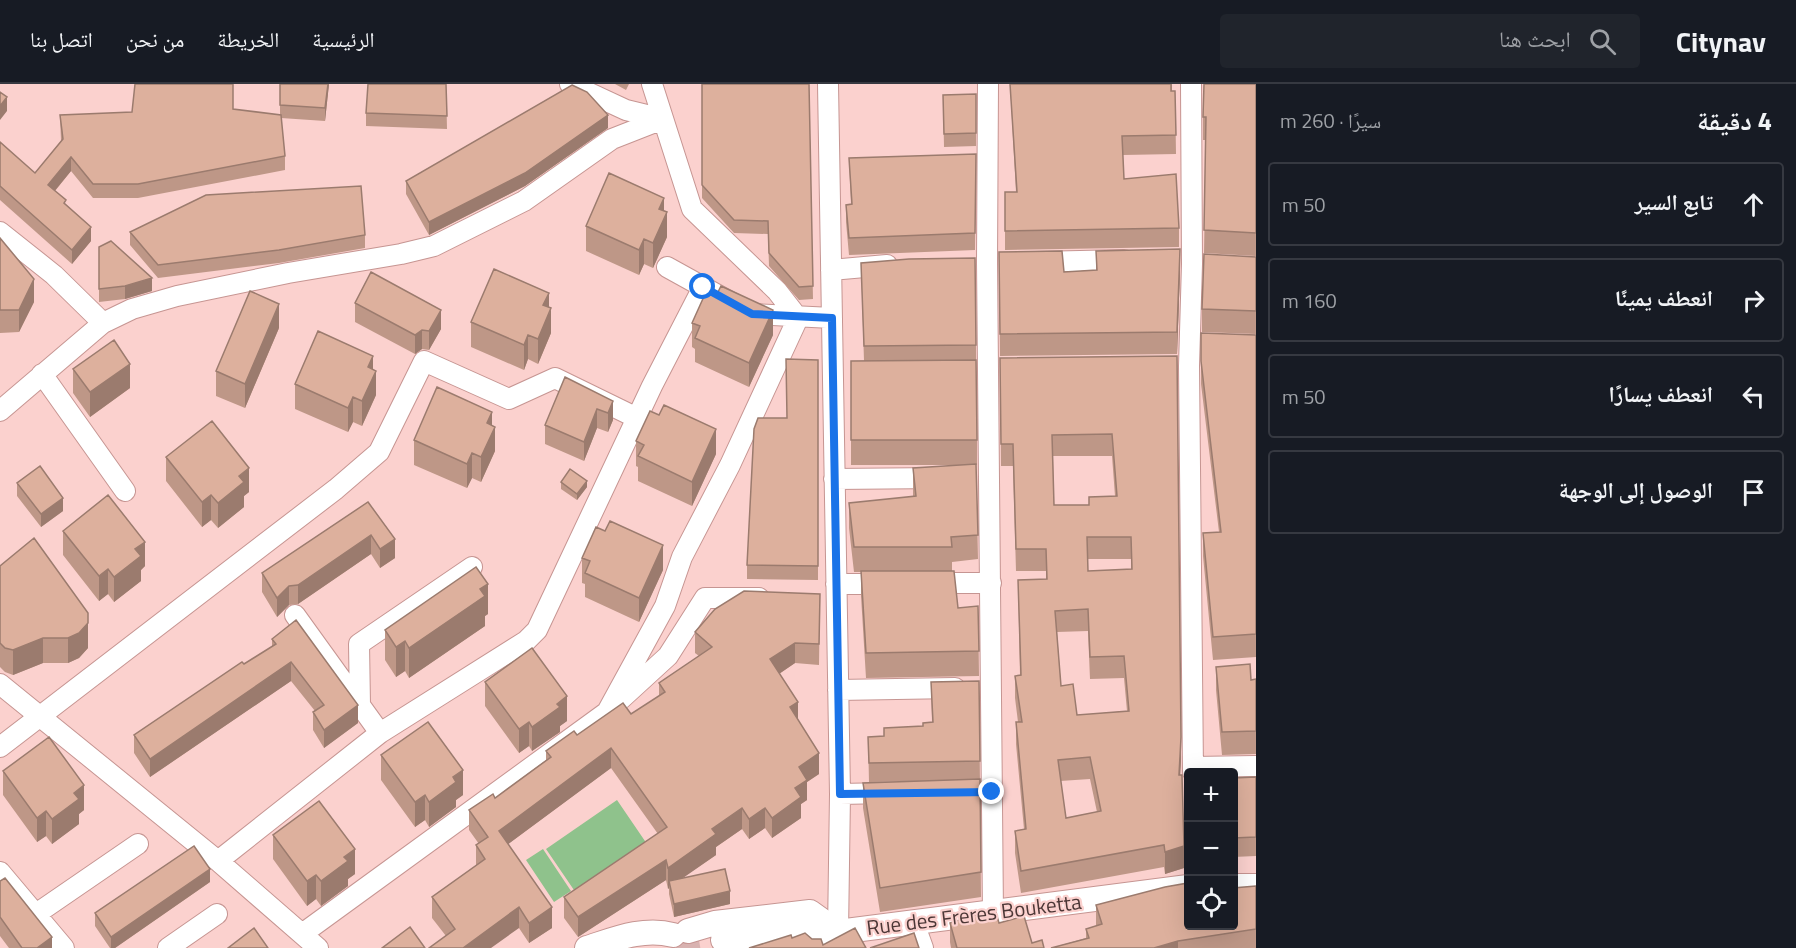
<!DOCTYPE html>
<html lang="ar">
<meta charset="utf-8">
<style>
:root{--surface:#171b24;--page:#20242c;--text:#f1f3f6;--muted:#9ea1a6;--line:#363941}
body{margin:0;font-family:"Titillium Web","Noto Naskh Arabic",sans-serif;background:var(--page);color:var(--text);direction:rtl}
.controls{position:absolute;right:18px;bottom:18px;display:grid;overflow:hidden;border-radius:6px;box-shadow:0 6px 24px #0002}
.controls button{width:54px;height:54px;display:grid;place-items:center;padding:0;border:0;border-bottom:2px solid var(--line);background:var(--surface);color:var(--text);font:30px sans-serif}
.stop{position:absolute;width:18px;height:18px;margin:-14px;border:4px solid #1a73e8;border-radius:50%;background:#fff}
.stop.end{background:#1a73e8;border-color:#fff;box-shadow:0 2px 6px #0008}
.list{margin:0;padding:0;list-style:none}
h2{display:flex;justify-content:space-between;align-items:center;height:78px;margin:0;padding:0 24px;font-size:26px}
h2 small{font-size:20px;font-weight:400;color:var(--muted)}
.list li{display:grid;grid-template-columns:39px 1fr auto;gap:18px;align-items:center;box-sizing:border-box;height:84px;margin:0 12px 12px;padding:0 12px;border:2px solid var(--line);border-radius:6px}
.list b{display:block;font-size:22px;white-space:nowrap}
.list em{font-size:20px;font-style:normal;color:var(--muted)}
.icon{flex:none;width:33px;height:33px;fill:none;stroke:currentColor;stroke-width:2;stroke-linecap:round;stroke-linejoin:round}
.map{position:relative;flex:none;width:1256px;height:864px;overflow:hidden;direction:ltr}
header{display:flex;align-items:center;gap:36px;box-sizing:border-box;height:84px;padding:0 30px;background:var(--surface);border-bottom:2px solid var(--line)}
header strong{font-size:28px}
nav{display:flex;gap:33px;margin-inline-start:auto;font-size:21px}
.search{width:420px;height:54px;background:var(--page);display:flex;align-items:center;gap:15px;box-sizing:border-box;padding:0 21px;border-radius:6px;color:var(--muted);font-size:22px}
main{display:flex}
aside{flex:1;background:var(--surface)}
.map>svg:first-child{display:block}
</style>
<header>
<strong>Citynav</strong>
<div class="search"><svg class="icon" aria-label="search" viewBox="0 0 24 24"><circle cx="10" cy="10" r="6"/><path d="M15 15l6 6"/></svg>ابحث هنا</div>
<nav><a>الرئيسية</a><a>الخريطة</a><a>من نحن</a><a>اتصل بنا</a></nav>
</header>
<main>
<aside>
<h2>4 دقيقة<small>سيرًا · 260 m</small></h2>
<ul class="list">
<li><svg class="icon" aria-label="ahead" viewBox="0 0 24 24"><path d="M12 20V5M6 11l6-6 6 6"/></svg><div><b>تابع السير</b></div><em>50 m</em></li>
<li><svg class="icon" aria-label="right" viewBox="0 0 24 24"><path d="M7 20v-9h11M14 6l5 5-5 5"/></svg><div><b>انعطف يمينًا</b></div><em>160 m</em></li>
<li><svg class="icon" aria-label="left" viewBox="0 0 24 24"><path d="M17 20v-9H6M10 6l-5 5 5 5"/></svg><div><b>انعطف يسارًا</b></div><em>50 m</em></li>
<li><svg class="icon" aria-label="arrive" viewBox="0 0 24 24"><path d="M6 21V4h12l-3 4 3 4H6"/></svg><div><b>الوصول إلى الوجهة</b></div></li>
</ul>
</aside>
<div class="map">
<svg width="1256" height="864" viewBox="0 0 1256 864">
<rect width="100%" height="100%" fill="#fbd1ce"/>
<path fill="#8fc28c" d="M617,716L647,760L576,809L546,765Z
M543,765L571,807L554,818L526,776Z"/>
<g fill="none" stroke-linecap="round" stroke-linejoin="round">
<path stroke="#d8b2b0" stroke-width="24" stroke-dasharray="24 12" stroke-linecap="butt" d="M676,864L723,856"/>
<g stroke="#c69592" stroke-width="22">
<path id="minor" d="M570,0L626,26L663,35
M828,0L840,710L838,848
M988,0L987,178L993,830
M1191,0L1192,180L1189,282L1193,688
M0,148L54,191L103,239
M1036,178L1124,176
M667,183L752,230L832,234
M831,186L887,181
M42,290L125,407
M0,327L103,239L132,225L177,212L288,189L401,170L434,162L524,117L612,55L663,35
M834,395L940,394
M929,499H991
M836,500H888
M295,531L380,649
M0,600L218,777L318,864
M838,606L955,604
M621,615L668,572L705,514H759
M360,621L359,560L472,483
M0,663L336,405L379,368L424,277L509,315L555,294L637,334
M1193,683L1256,682
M840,710L888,709
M218,777L380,649L526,557L537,546L652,302L703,203
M0,788L64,864
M36,830L138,760
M914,839L923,864
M302,850L607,628L665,522L682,473L730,381L798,234L777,207L692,125L652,0
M168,864L217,830"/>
</g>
<g stroke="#c69592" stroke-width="26">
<path id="major" d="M1234,802H1256
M688,847L715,839L810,828L838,848L817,864
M723,856L817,846L838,848L1188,803
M587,864C615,855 644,843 673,851"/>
</g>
<use href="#minor" stroke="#fff" stroke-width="20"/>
<use href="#major" stroke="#fff" stroke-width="24"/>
</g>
<path fill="#be9787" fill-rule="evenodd" d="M280,0H329L325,37L281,34L285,72V86L138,114H93L71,87L55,107L91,157L72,180L0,116V58L35,89L61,57L60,31L233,25L280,31Z
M446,0L447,45L366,42V29Z
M615,0H629L626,6Z
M702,0H809L813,215L799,216L769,182L768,150L734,149L702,114Z
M1010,0H1172V7H1175L1176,70L1123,71L1124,95L1179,144V163L1005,166V108H1016Z
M1256,0V172L1204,169L1206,56H1203V16Z
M976,10V62L944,63L943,11Z
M608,44L525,102L429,151L406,110V97Z
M976,70L975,166L849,171L846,138V121L851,120L849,74Z
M586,142L667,153L653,184L644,180L639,191L586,167Z
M130,148L365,151V164L279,179L158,194L130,161Z
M0,154L34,218L19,248L0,249Z
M99,163L152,207L125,215L99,218Z
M1096,167L1180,187L1177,270L1000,272L999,168L1064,188L1096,186Z
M1256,173V250L1202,248V225Z
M975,174L977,356V381H976L978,475L952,478V487L958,524L978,522L979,592L866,594L861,512V488H854L849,444V419L913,413V384L966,381H851V277H864L861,179Z
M355,219L441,245L429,266L422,265L415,270L355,238Z
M549,223L551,249L538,280L528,275L524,286L471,263V238Z
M692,239L773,251L749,303L695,278V265L692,263Z
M279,244L245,324L216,312V287Z
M1201,249L1256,251V573L1213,576L1203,472V449L1219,448L1201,300Z
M1177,272L1181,675L1180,691L1184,784L1165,790L1164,783L1021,809L1015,769V747L1024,745L1016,660V638H1018L1015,614V592L1020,591L1018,496L1046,495V487H1016L1013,382H1001L1000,274ZM1053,372H1112L1115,412L1089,421H1054ZM1088,475H1131V485L1088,487ZM1088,547L1090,595L1124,594L1127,627L1077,631L1061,602L1057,548ZM1090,695L1097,728L1066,734L1060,697Z
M818,276V496L747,495V481L787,334Z
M73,285L130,304L90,333L73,309Z
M373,285L376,311L362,342L353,338L348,348L295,325V300Z
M613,317V336L608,348L597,344L584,377L545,360V341Z
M492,341L495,367L481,398L472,394L467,404L414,381V356Z
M636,357L716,370L692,422L638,397V383L636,382Z
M166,373L249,408L244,412V423L218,444L211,436L202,443L166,397Z
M561,398L587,403L577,416L561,405Z
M17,399L63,427L41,443L17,412Z
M368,418L395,474L380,484L371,470L298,520L289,521L277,533L262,508V489Z
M63,447L145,482L141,486V497L114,518L108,510L99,517L63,471Z
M582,474L663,486L639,538L585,513V500L582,499Z
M0,482L88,529V564L79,574L68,579H43L13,591L5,588L0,583Z
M820,510L819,581L795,579L779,590L819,690L807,698V716L801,720V734L772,754L765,744L749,755L742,745L716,763V771L682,794L730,820L674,833L669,810V804L668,805L666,796L578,853L564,834V813L658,750L611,684L508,760L552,844L529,859L519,844L446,852L432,834V813L476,782V761L479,760L469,746V726L495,714L546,676V667L577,651L631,630L659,612V599L699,572L695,569V548Z
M488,530L485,532V542L409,594L405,587L396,593L385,576V546Z
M272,555L358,639L324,664L313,646V628L315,627L291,597L150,693L134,669V651L272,563Z
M1216,583L1251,596L1256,595V670L1222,671L1216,606Z
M979,597L981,813L880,828L863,724V699L942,697L869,698L868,653L884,652L923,642L932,638L931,598Z
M485,598L567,637L560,642V648L532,667L529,662L519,669L485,622Z
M381,671L463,711L456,716V723L429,743L425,736L415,743L381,696Z
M3,687L84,726L79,730V740L52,760L46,752L37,758L3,711Z
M1256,693V772L1233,773V694Z
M273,751L355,790L348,795V802L321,822L316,815L307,822L273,775Z
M0,797L52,864H9L0,852Z
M210,798L115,864H110L95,842V829Z
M1256,802V864H1051L1086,854V845L1096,842V821L1188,842Z
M950,839H999L1032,859L1044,864H951L950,858Z"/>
<path fill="#9b7b6e" d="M328,0H329L325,37V24Z
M7,13V27L0,36V22Z
M608,31V44L525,102L429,151V138Z
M71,73V87L48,115V101Z
M664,114V135L667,128V153L653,184V159L659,125Z
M91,143V157L72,180V166Z
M644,155V180L639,191V166Z
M1180,165V187L1177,270V248Z
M152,194V207L125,215V202Z
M34,195V218L19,248V226Z
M549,209V230L551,224V249L538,280V255L543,221Z
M279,220V244L245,324V300Z
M441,226V245L429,266V247Z
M773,226V251L749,303V279Z
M422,246V265L415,270V251Z
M528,251V275L524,286V261Z
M373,272V293L376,287V311L362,342V317L368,283Z
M130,280V304L90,333V308Z
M353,313V338L348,348V324Z
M613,317V336L608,348V329Z
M597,325V344L584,377V358Z
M492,328V349L495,343V367L481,398V373L487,339Z
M716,345V370L692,422V398Z
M472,369V394L467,404V380Z
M249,384V408L244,412V423L218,444V419L239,392Z
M587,397V403L577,416V410Z
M211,411V436L202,443V418Z
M63,414V427L41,443V430Z
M371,451V470L298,520V501Z
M395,455V474L380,484V465Z
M145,458V482L141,486V497L114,518V493L135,465Z
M663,461V486L639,538V514Z
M108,485V510L99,517V492Z
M488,500V530L485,532V542L409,594V564L480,505Z
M289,502V521L277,533V514Z
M88,539V564L79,574L68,579V554Z
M43,554V579L13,591V566Z
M405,557V587L396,593V563Z
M795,559V579L770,596V575Z
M291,578V597L150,693V675Z
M567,612V637L560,642V648L532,667V643L557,620Z
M798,618V638L790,623Z
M358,621V639L324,664V646Z
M529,638V662L519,669V645Z
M1181,653V675L1179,713V691Z
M611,664V684L499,767V747Z
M819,669V690L807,698V716L801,720V734L772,754V734L795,704L799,683Z
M463,686V711L456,716V723L429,743V718L453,693Z
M84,701V726L79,730V740L52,760V735L74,709Z
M425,711V736L415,743V718Z
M742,724V745L716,763V771L670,803L669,797V804L668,805V784L712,745Z
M765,724V744L749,755V735Z
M46,727V752L37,758V734Z
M1184,762V784L1165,790V768Z
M355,765V790L348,795V802L321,822V797L344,773Z
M666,776V796L578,853V833Z
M210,785V798L115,864H111V853Z
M316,791V815L307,822V797Z
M730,807V820L674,833V820Z
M519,823V844L491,864H463Z
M552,823V844L529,859V839Z
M52,853V864H37Z
M1178,857V864H1154Z"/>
<path fill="#ddb09d" stroke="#9b7b6e" stroke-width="1.5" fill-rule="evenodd" d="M135,0H233V25L281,31L285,72L138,100H93L71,73L48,101L66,116L64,119L91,143L72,166L0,102V58L35,89L63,55L60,31L132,28Z
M280,0H328L325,24L280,21Z
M368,0H446L447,32L366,29Z
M702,0H809L813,202L799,203L769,169L768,137L734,136L702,101Z
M1010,0H1171V7H1175L1176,51L1122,52L1124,95L1176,90L1179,144L1005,147V108H1017Z
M1204,0H1256V149L1204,146L1206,33H1203Z
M572,1L587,8L608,31L525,89L429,138L406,97Z
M0,8L7,13L0,22Z
M976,10V49L944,50L943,11Z
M976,70L975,149L849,154L846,121L852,120L849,74Z
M609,89L664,114L659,125L667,128L653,159L644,155L639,166L586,142Z
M361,102L365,151L279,166L158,181L130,148L206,111Z
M0,154L34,195L19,226H0Z
M111,157L152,194L125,202L99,205V163Z
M1180,165L1177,248L1000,250L999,168L1062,167L1064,188L1097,186L1096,167Z
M1204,170L1256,173V227L1202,225Z
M975,174L976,261L864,262L861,179L909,175Z
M494,185L549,209L543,221L551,224L538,255L528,251L524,261L471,238Z
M371,188L441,226L429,247L422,246L415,251L355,219Z
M721,202L773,226L749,279L695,254L700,242L692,239L706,208L716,212Z
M250,207L279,220L245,300L216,287Z
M318,247L373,272L368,283L376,287L362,317L353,313L348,324L295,300Z
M1201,249L1256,251V550L1213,553L1203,449L1221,448L1201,277Z
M114,256L130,280L90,308L73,285Z
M1177,272L1181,653L1179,691H1182L1184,762L1165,768L1164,761L1021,787L1015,747L1026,745L1016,638H1022L1015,592L1021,591L1018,496L1047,495L1046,465H1016L1013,360H1001L1000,274ZM1112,350L1117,412L1089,413V421H1054L1052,351ZM1087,453H1131L1132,485L1088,487ZM1088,525L1090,573L1124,572L1129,627L1077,631L1073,600L1061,602L1055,527ZM1090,673L1101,727L1066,734L1058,676Z
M786,275L818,276V482L747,481L754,345L758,334H787Z
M976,276L977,356H851V277Z
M565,293L613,317L608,329L597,325L584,358L545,341Z
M437,303L492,328L487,339L495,343L481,373L472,369L467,380L414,356Z
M664,321L716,345L692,398L638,372L644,361L636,357L650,327L659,331Z
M212,337L249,384L239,392L244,398L218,419L211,411L202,418L166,373Z
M976,380L978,451L951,453L952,463H854L849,419L916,412L913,384Z
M40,382L63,414L41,430L17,399Z
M570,385L587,397L577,410L561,398Z
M108,411L145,458L135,465L141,472L114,493L108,485L99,492L63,447Z
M368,418L395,455L380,465L371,451L298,501L289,502L277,514L262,489Z
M610,437L663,461L639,514L585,489L590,477L582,474L596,443L605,447Z
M34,454L88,529V539L79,549L68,554H43L13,566L5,564L0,559V482Z
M476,483L488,500L480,505L485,512L409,564L405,557L396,563L385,546Z
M861,487H954L958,524L978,522L979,567L866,569Z
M744,507L820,510L819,560L795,559L770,575L798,618L790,623L819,669L799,683L807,696L795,704L801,713L772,734L765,724L749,735L742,724L712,745L716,750L668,784L666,776L578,833L564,813L667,743L611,664L499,747L552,823L529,839L519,823L463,864H429L455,845L432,813L485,775L476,761L488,753L469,726L493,710L495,714L551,673L546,667L574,647L577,651L623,619L631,630L665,608L659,599L712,563L695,548L715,525Z
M296,536L358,621L324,646L313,628L324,621L291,578L150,675L134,651L242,578L244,580L276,560L272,555Z
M532,564L567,612L557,620L560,623L532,643L529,638L519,645L485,598Z
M1250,580L1251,596L1256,595V647L1222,648L1216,583Z
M979,597L980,677L869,679L868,653L884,652V644L923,642V639L933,638L931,598Z
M428,638L463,686L453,693L456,698L429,718L425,711L415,718L381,671Z
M49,653L84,701L74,709L79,715L52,735L46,727L37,734L3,687Z
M1256,693V753L1233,754V694Z
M980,695L981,788L880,804L863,699Z
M319,717L355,765L344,773L348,777L321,797L316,791L307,797L273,751Z
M194,762L210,785L111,853L95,829Z
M725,785L730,807L674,820L669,797Z
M5,794L52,853L37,864H22L0,833V797Z
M1188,799V842H1233V804L1256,802V845L1178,857L1154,864H1051L1089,854L1086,845L1102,840L1096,821L1165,803Z
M995,825L999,839L1024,832L1032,859L1042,856L1044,864H957L950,839Z
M410,843L425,864H382Z
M254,844L268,864H228Z
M855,844L866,864H749L791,851L792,854L805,849L812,855H821L823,861Z
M914,849L919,864H870Z"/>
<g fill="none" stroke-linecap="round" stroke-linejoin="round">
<path stroke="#1a73e8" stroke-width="8" d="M703,203L752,230L832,234L840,710L992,708"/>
</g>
<g text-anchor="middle" stroke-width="4.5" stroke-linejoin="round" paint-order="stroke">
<g font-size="21" fill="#4c3736" stroke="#fbd1ce">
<text transform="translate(974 831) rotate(-7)" y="7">Rue des Frères Bouketta</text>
</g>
</g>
</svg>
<div class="controls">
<button>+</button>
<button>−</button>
<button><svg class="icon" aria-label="locate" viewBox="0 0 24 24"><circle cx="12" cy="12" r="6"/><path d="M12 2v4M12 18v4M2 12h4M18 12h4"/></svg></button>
</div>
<div class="stop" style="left:703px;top:203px"></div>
<div class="stop end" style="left:992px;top:708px"></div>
</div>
</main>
